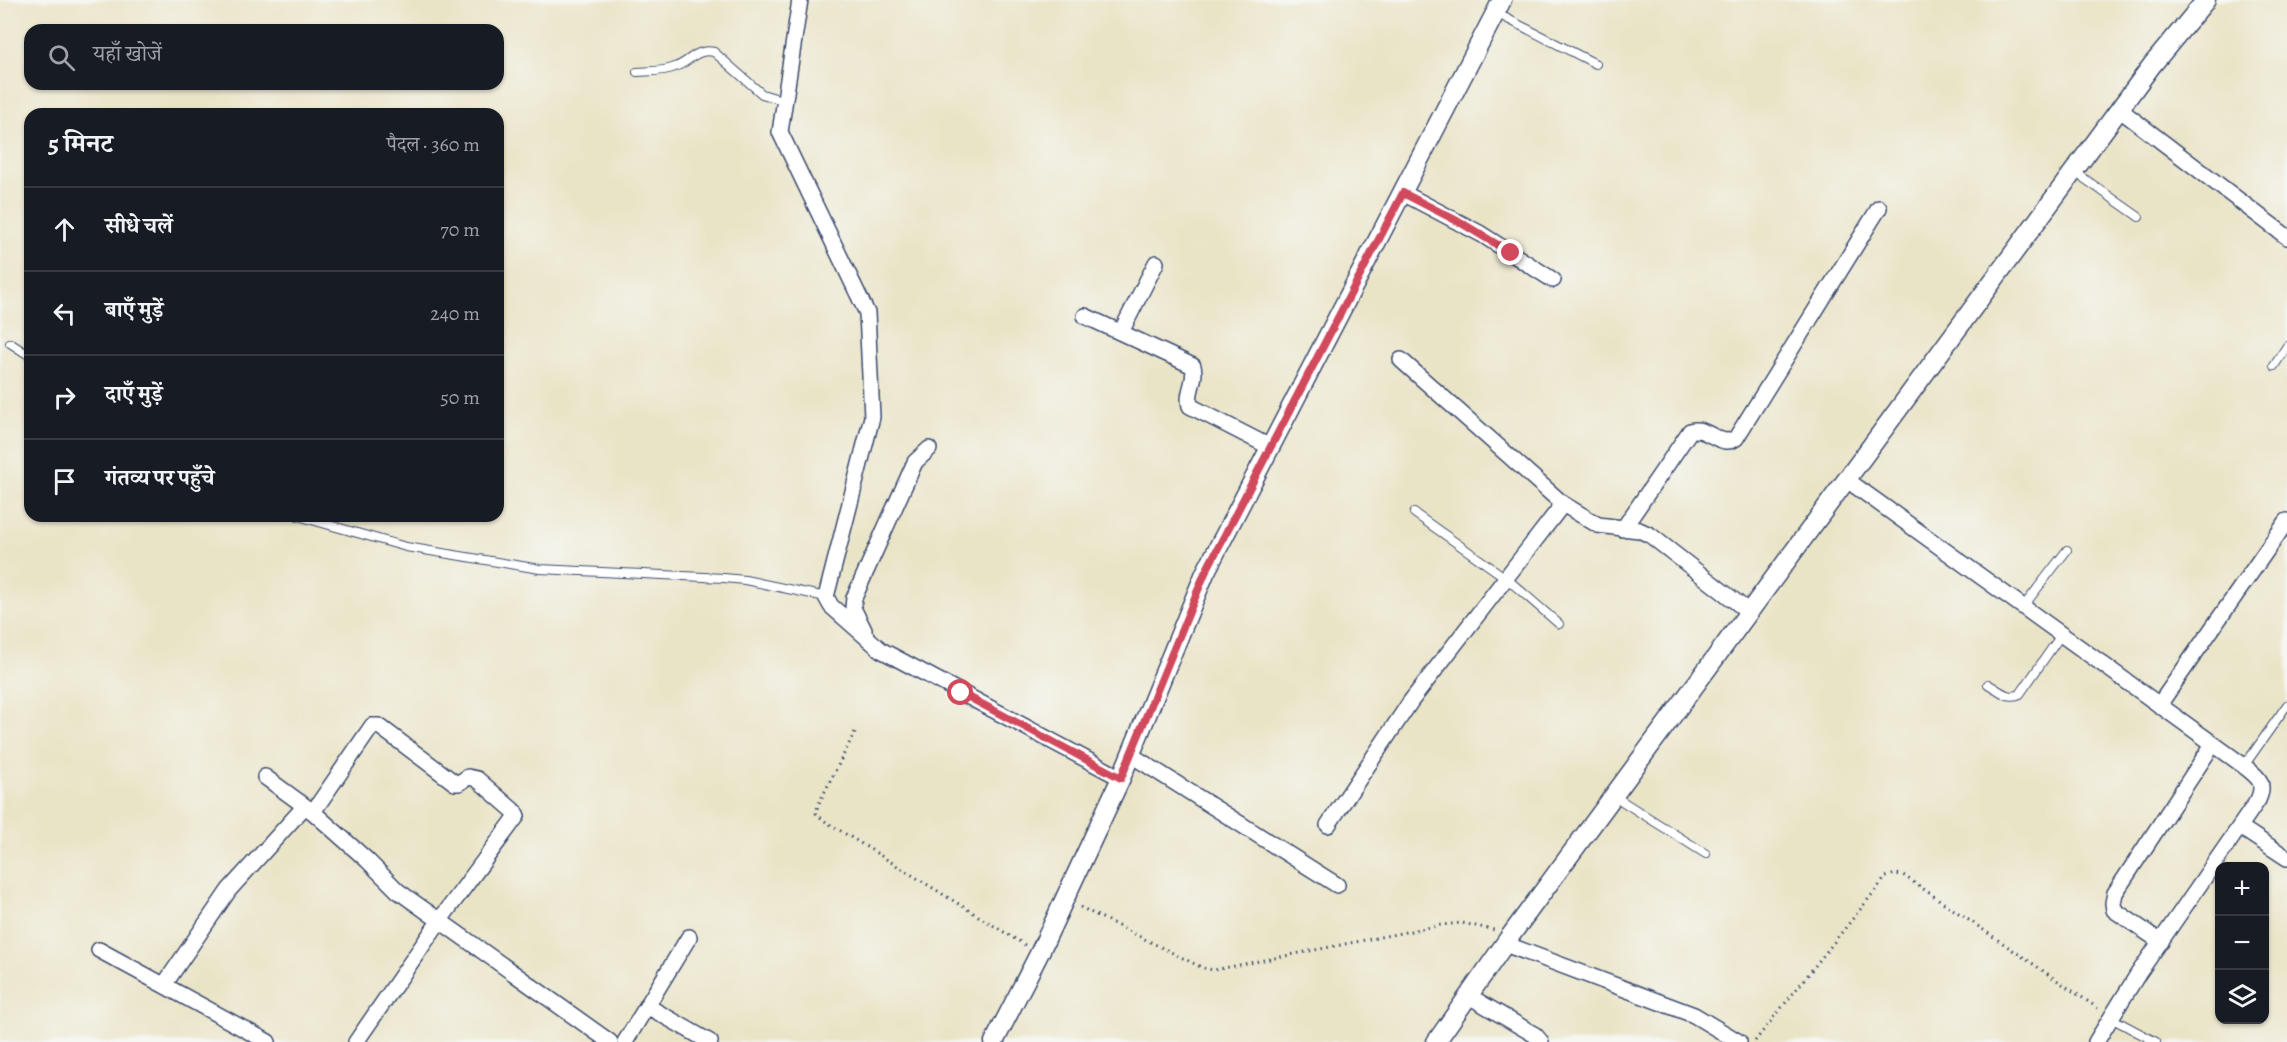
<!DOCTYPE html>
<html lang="hi">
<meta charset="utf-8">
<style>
:root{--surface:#171b24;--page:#20242c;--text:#f1f3f6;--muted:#9ea1a6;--line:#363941}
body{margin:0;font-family:Alegreya,"Noto Serif Devanagari",serif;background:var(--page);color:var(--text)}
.controls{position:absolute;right:18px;bottom:18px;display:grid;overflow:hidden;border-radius:12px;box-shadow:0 2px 4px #0004}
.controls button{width:54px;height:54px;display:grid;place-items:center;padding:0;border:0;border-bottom:2px solid var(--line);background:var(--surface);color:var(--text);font:30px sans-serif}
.stop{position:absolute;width:18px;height:18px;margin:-14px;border:4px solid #d1495b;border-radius:50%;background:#fff}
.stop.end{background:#d1495b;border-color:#fff;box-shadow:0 2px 6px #0008}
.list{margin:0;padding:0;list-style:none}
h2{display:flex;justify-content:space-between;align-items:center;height:78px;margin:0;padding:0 24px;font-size:26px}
h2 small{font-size:20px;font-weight:400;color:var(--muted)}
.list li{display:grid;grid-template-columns:39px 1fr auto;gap:18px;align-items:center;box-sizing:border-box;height:84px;padding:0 24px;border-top:2px solid var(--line)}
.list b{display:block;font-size:22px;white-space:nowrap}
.list em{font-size:20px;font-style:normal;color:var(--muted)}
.icon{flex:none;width:33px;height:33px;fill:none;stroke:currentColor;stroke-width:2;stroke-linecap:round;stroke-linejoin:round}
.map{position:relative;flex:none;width:2287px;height:1042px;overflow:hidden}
.search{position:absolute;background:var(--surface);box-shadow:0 2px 4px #0004;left:24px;top:24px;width:480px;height:66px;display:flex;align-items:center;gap:15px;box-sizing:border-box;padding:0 21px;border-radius:18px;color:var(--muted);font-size:22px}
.panel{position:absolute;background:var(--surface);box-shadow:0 2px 4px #0004;left:24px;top:108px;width:480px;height:414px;border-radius:18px}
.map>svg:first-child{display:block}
</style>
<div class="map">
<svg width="2287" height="1042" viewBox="0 0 2287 1042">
<rect width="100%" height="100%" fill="#f6f6f2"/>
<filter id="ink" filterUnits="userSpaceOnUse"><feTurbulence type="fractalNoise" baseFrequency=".0167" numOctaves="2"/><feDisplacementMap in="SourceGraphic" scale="12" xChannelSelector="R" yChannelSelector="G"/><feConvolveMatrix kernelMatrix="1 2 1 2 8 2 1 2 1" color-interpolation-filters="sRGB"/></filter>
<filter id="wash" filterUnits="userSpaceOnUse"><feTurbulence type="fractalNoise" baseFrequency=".008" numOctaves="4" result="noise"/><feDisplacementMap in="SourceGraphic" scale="24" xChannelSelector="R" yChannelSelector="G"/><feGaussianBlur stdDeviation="1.35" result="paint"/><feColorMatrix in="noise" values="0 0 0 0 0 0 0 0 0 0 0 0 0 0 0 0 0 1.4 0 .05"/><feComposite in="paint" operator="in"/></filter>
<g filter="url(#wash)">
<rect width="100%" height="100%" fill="#eae4c7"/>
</g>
<g filter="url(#ink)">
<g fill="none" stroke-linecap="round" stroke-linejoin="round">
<g stroke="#3a4a6e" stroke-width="10">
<path id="service" d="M1496,13L1596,64
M637,72C649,71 664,72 675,67C690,62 696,48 714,52L762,94L785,101
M2075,172L2139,217
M10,343L30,356
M2274,366L2287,346
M1414,513L1506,578L1559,624
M298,516L406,547L540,569L724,578L745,580L826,597
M2023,607L2067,550
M1988,684C1999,690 2008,700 2020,694L2061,635
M2244,766L2287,705
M1614,796L1706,854
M2111,1018L2156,1042"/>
</g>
<g stroke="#3a4a6e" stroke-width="18">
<path id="minor" d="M800,0L780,132L867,313L872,417L826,597L831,606L881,650L1121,778
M2119,109L2287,237
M1403,193L1481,234L1553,280
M1085,316L1193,366C1197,381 1186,392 1190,406L1270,447
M1121,332L1156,263
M1401,360L1563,504L1598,525L1639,530L1650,535L1749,612
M1847,480L2244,766C2258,777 2266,782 2258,800L2138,974L2096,1042
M1623,529L1690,431C1707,425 1720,449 1736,438L1879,208
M864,630L853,608L854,598L915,462L929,449
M2159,705L2287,521
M1131,755L1337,885
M265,777L313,812L367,860L398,891L610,1042
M313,812L372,726H379L455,783H459L468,777L477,779L515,812L517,816L440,920L356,1042
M1328,825L1411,701L1563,504
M2240,827L2287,858
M2161,942L2114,910L2113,903L2115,893L2213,744
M1505,944L1694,1015L1739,1042
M99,950L268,1042
M164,985L229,890L305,806
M1469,996L1535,1035L1541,1042
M647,1006L710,1042
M625,1042L689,937"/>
</g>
<g stroke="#3a4a6e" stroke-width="21">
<path id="tertiary" d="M994,1042L1039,954L1121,778L1205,573L1502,0
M1436,1042L1511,935L2152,65L2206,0"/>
</g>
<path stroke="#3a4a6e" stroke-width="3" stroke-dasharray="1.5 4.5" stroke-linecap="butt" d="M855,732L818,805L816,813L823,820L1025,945
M1080,907L1203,968L1214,970L1441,925L1462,923L1494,930
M1755,1041L1886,877L1895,874L1903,875L2099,1009"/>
<use href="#service" stroke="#fff" stroke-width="8"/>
<use href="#minor" stroke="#fff" stroke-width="15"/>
<use href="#tertiary" stroke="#fff" stroke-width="18"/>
</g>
</g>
<g fill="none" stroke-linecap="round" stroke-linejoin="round" filter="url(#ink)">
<path stroke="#d1495b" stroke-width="8" d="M961,693L1121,778L1205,573L1403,193L1463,224L1511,253"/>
</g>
</svg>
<div class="controls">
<button>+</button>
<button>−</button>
<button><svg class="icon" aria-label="layers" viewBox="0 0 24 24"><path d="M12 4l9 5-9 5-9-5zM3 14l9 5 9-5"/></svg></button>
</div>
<div class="stop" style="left:961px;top:693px"></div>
<div class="stop end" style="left:1511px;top:253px"></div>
<div class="search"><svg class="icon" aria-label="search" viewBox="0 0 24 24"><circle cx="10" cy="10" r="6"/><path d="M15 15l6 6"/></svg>यहाँ खोजें</div>
<section class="panel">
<h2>5 मिनट<small>पैदल · 360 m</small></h2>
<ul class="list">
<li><svg class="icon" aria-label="ahead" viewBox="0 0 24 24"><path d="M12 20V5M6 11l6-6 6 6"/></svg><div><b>सीधे चलें</b></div><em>70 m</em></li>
<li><svg class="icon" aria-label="left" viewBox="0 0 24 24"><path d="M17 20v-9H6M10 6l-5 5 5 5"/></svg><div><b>बाएँ मुड़ें</b></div><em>240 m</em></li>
<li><svg class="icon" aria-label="right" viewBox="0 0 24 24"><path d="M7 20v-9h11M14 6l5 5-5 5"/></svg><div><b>दाएँ मुड़ें</b></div><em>50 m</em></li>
<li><svg class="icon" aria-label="arrive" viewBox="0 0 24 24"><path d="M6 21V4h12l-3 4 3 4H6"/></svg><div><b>गंतव्य पर पहुँचे</b></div></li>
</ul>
</section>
</div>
